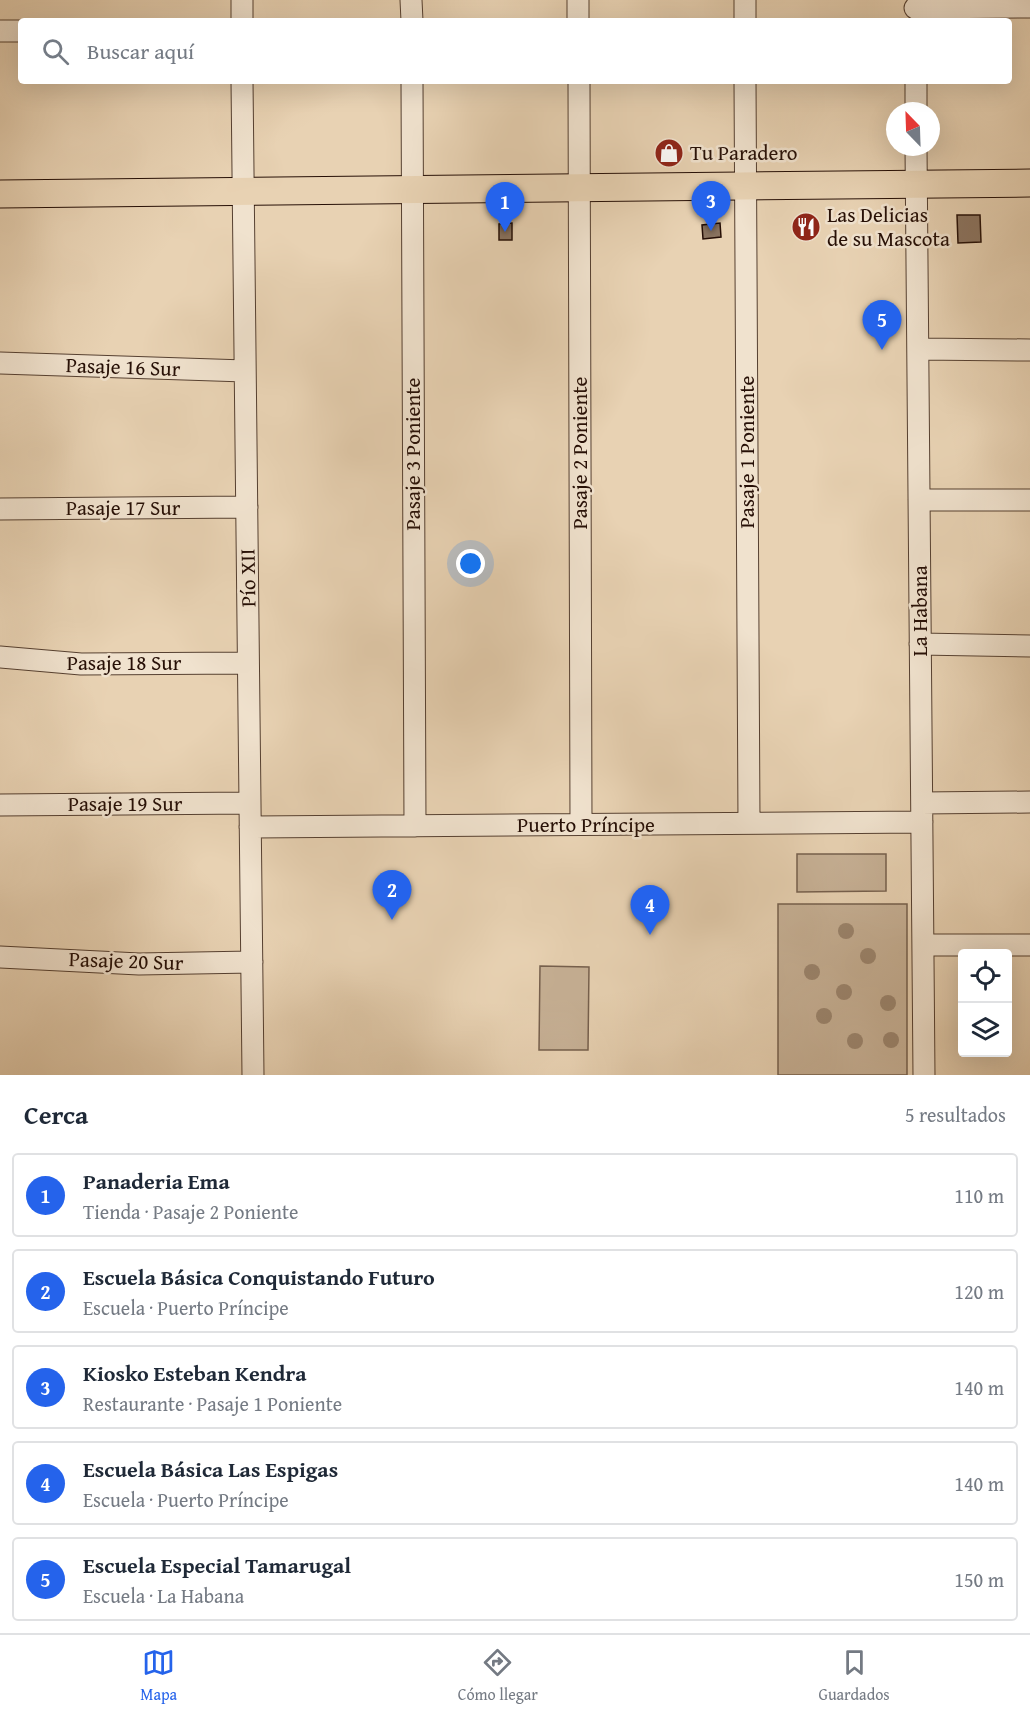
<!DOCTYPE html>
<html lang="es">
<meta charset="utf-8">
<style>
:root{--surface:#fff;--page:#f6f6f7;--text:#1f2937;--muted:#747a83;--line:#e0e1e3;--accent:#2563eb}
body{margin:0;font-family:"Gentium Book Plus",serif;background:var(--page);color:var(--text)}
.controls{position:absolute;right:18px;bottom:18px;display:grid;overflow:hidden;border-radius:6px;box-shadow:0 6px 24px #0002}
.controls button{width:54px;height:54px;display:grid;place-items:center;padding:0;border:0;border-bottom:2px solid var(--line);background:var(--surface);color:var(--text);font:30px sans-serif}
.compass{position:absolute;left:886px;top:102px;width:54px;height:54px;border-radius:50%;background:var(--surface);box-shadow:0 6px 24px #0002;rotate:337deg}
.you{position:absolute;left:471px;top:564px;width:21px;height:21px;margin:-15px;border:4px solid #fff;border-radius:50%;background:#1a73e8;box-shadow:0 0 0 9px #1a73e833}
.badge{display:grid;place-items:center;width:39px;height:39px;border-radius:50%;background:var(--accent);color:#fff;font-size:20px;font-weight:700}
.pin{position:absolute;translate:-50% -50px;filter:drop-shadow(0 2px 3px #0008)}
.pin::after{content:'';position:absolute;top:32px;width:21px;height:18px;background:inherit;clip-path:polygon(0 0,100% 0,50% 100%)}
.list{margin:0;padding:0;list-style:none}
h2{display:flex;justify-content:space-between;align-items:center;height:78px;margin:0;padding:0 24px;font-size:26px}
h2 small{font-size:20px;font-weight:400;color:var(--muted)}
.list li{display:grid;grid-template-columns:39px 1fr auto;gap:18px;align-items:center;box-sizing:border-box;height:84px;margin:0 12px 12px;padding:0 12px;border:2px solid var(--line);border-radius:6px}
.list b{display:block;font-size:22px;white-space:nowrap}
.list p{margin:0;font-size:20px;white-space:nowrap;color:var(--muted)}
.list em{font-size:20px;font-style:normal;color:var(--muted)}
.icon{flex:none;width:33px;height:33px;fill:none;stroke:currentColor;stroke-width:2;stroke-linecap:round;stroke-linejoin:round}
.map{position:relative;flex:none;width:1030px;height:1075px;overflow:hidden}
.search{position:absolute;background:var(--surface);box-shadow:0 6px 24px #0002;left:18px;right:18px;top:18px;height:66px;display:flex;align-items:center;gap:15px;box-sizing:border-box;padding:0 21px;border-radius:6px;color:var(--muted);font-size:22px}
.sheet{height:558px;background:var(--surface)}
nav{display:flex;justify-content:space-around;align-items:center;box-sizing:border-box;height:84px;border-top:2px solid var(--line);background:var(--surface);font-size:16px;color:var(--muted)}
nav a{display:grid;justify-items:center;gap:3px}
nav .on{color:var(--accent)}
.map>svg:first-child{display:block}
</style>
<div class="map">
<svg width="1030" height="1075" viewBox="0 0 1030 1075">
<rect width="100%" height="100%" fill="#e8d2b3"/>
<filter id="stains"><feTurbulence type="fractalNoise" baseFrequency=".00333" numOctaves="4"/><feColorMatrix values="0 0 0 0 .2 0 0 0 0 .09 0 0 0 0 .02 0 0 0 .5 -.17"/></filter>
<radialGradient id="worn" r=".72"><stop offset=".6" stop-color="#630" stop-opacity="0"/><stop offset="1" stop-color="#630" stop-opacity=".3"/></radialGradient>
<path fill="#c7b196" stroke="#76604e" stroke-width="1.5" d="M797,854H886V891L797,892Z
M907,904V1075H778V904Z
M540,966L589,967L588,1050H539Z"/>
<path fill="#8b7460" stroke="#260f06" stroke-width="1.5" d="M660,143H678V162H661Z
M957,215H980L981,242L958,243Z
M813,217L814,236L799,237L798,218Z
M512,223V240H499V224Z
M720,223L721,237L703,239L702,225Z"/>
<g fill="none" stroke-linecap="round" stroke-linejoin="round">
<g stroke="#564031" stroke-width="23">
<path id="minor" d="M242,0V21
M411,0L412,21
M578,0V21
M745,0V21
M915,8L1030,7
M0,31H21
M242,81L253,1075
M412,81L415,826
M579,81L581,824
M745,81L749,823
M916,81V111
M916,147L924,1075
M918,349L1030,350
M0,363L245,371
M919,500H1030
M0,509L247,507
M920,644L1030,646
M0,657L81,664L248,663
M922,803L1030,802
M0,805L250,803
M250,827L922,822
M923,945H1030
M0,957L139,964L252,962"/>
</g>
<g stroke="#260f06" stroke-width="29">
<path id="major" d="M0,194L1030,183"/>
</g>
<use href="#minor" stroke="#f0e2ce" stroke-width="21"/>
<use href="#major" stroke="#e8d2b3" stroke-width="27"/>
</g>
<g fill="#9c866f">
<circle cx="846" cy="931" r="8"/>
<circle cx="868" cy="956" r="8"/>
<circle cx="812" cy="972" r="8"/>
<circle cx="844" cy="992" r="8"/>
<circle cx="888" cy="1003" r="8"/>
<circle cx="824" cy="1016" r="8"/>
<circle cx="891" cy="1040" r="8"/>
<circle cx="855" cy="1041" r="8"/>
</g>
<defs>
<g id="shop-disc" transform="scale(1.5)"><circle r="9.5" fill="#8f2418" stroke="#f0e2ce"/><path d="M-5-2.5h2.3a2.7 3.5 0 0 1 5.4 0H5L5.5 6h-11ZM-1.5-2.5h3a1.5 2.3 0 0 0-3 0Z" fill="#fff"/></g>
<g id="restaurant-disc" transform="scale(1.5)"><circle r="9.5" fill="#8f2418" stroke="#f0e2ce"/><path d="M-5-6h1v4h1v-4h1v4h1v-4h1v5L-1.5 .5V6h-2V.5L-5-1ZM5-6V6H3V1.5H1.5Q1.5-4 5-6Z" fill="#fff"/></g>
</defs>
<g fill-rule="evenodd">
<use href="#shop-disc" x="669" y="153"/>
<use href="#restaurant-disc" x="806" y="227"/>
</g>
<g text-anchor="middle" stroke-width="5" stroke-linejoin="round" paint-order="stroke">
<g font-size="21" fill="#260f06" stroke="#f0e2ce" text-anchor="start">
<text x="690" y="160">Tu Paradero</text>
<text x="827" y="222">Las Delicias<tspan x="827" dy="24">de su Mascota</tspan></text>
</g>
<g font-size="21" fill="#260f06" stroke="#f0e2ce">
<text transform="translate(123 367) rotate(2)" y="7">Pasaje 16 Sur</text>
<text transform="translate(747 452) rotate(-90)" y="7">Pasaje 1 Poniente</text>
<text transform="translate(580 453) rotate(-90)" y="7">Pasaje 2 Poniente</text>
<text transform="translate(413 454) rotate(-90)" y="7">Pasaje 3 Poniente</text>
<text x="123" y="515">Pasaje 17 Sur</text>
<text transform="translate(248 578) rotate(-91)" y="7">Pío XII</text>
<text transform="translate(920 611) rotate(-90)" y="7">La Habana</text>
<text x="124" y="670">Pasaje 18 Sur</text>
<text x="125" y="811">Pasaje 19 Sur</text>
<text x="586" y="832">Puerto Príncipe</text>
<text transform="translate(126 961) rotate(2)" y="7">Pasaje 20 Sur</text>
</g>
</g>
<rect width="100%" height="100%" filter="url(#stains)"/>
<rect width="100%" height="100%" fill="url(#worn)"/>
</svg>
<div class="controls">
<button><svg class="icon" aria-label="locate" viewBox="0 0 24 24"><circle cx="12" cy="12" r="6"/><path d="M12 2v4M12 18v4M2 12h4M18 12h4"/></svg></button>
<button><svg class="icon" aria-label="layers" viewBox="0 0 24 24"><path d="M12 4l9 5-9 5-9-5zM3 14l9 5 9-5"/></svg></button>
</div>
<svg class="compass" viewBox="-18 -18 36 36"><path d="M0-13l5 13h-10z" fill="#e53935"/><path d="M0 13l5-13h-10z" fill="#747a83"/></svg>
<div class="you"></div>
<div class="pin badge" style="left:505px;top:232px">1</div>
<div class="pin badge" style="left:392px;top:920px">2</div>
<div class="pin badge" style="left:711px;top:231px">3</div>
<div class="pin badge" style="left:650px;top:935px">4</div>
<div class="pin badge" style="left:882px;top:350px">5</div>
<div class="search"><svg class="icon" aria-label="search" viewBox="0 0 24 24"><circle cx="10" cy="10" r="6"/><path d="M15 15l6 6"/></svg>Buscar aquí</div>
</div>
<section class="sheet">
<h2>Cerca<small>5 resultados</small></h2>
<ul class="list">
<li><span class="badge">1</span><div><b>Panaderia Ema</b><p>Tienda · Pasaje 2 Poniente</p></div><em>110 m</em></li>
<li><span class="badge">2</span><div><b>Escuela Básica Conquistando Futuro</b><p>Escuela · Puerto Príncipe</p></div><em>120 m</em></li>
<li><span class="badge">3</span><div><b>Kiosko Esteban Kendra</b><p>Restaurante · Pasaje 1 Poniente</p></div><em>140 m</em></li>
<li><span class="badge">4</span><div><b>Escuela Básica Las Espigas</b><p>Escuela · Puerto Príncipe</p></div><em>140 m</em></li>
<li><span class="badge">5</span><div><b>Escuela Especial Tamarugal</b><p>Escuela · La Habana</p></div><em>150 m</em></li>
</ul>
</section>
<nav>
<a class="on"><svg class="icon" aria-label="map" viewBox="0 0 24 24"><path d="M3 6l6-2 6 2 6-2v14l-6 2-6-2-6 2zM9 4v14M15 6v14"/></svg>Mapa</a>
<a><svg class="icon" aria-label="directions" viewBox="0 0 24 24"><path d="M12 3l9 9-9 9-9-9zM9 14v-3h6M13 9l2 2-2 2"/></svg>Cómo llegar</a>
<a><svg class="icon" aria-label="saved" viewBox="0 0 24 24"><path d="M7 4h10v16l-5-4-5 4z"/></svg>Guardados</a>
</nav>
